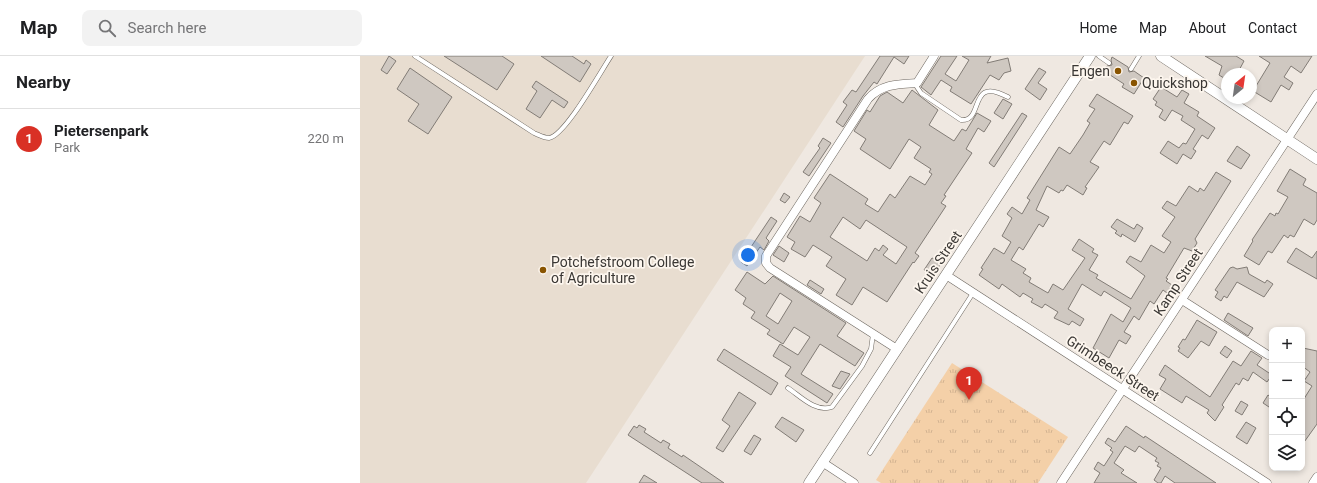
<!DOCTYPE html>
<meta charset="utf-8">
<style>
:root{--surface:#fff;--page:#f2f2f2;--text:#202124;--muted:#757577;--line:#e0e0e0;--accent:#d93025}
body{margin:0;font-family:Roboto,sans-serif;background:var(--page);color:var(--text)}
.controls{position:absolute;right:12px;bottom:12px;display:grid;overflow:hidden;border-radius:8px;box-shadow:0 2px 6px #0003}
.controls button{width:36px;height:36px;display:grid;place-items:center;padding:0;border:0;border-bottom:1px solid var(--line);background:var(--surface);color:var(--text);font:20px sans-serif}
.compass{position:absolute;left:861px;top:12px;width:36px;height:36px;border-radius:50%;background:var(--surface);box-shadow:0 2px 6px #0003;rotate:29deg}
.you{position:absolute;left:388px;top:199px;width:14px;height:14px;margin:-10px;border:3px solid #fff;border-radius:50%;background:#1a73e8;box-shadow:0 0 0 6px #1a73e833}
.badge{display:grid;place-items:center;width:26px;height:26px;border-radius:50%;background:var(--accent);color:#fff;font-size:13px;font-weight:700}
.pin{position:absolute;translate:-50% -33px;filter:drop-shadow(0 1px 2px #0008)}
.pin::after{content:'';position:absolute;top:21px;width:14px;height:12px;background:inherit;clip-path:polygon(0 0,100% 0,50% 100%)}
.list{margin:0;padding:0;list-style:none}
h2{display:flex;justify-content:space-between;align-items:center;height:52px;margin:0;padding:0 16px;font-size:17px}
h2 small{font-size:13px;font-weight:400;color:var(--muted)}
.list li{display:grid;grid-template-columns:26px 1fr auto;gap:12px;align-items:center;box-sizing:border-box;height:60px;padding:0 16px;border-top:1px solid var(--line)}
.list b{display:block;font-size:15px;white-space:nowrap}
.list p{margin:0;font-size:13px;white-space:nowrap;color:var(--muted)}
.list em{font-size:13px;font-style:normal;color:var(--muted)}
.icon{flex:none;width:22px;height:22px;fill:none;stroke:currentColor;stroke-width:2;stroke-linecap:round;stroke-linejoin:round}
.map{position:relative;flex:none;width:957px;height:427px;overflow:hidden}
header{display:flex;align-items:center;gap:24px;box-sizing:border-box;height:56px;padding:0 20px;background:var(--surface);border-bottom:1px solid var(--line)}
header strong{font-size:19px}
nav{display:flex;gap:22px;margin-inline-start:auto;font-size:14px}
.search{width:280px;height:36px;background:var(--page);display:flex;align-items:center;gap:10px;box-sizing:border-box;padding:0 14px;border-radius:8px;color:var(--muted);font-size:15px}
main{display:flex}
aside{flex:1;background:var(--surface)}
.map>svg:first-child{display:block}
</style>
<header>
<strong>Map</strong>
<div class="search"><svg class="icon" aria-label="search" viewBox="0 0 24 24"><circle cx="10" cy="10" r="6"/><path d="M15 15l6 6"/></svg>Search here</div>
<nav><a>Home</a><a>Map</a><a>About</a><a>Contact</a></nav>
</header>
<main>
<aside>
<h2>Nearby<small></small></h2>
<ul class="list">
<li><span class="badge">1</span><div><b>Pietersenpark</b><p>Park</p></div><em>220 m</em></li>
</ul>
</aside>
<div class="map">
<svg width="957" height="427" viewBox="0 0 957 427">
<defs>
<pattern id="park-tufts" width="24" height="20" patternUnits="userSpaceOnUse"><rect width="24" height="20" fill="#f4d0a8"/><path d="M3 7l-1-3M5 7V3M7 7l1-3M15 17l-1-3M17 17v-4M19 17l1-3" fill="none" stroke="#d2b391"/></pattern>
</defs>
<rect width="100%" height="100%" fill="#efe8e1"/>
<path fill="#e8ddd0" d="M0,0H505L226,427H0Z"/>
<path fill="url(#park-tufts)" d="M592,307L708,381L678,427H521L516,424Z"/>
<path fill="#cfc8c1" stroke="#827c76" fill-rule="evenodd" d="M29,0L36,5L27,18L21,14Z
M84,0H142L154,8L137,34Z
M181,0H212L224,8L226,4L231,8L220,26Z
M520,0H549L544,8L534,1L517,28L514,26L503,40L483,71L476,66L487,49L483,46L492,34L496,36Z
M581,0H597L585,18L596,25L609,4L602,0H631L627,7L648,2L651,15L644,17L639,24L630,19L611,48L590,35L592,31L581,24L571,39L561,31Z
M845,0H876L884,5L877,18H867V24L859,19L862,10Z
M899,0H952L941,17L931,10L924,21L933,27L929,34L921,29L911,46L893,35L910,7Z
M752,1L768,11L769,16L774,15L784,22L774,38L762,31L764,28L744,15L747,10L752,9L751,4Z
M50,12L92,41L68,78L48,65L59,48L37,33Z
M679,12L686,16L678,27L687,33L680,44L665,33Z
M176,25L208,46L204,52L192,44L180,62L166,53L177,35L172,31Z
M801,31L817,41L822,34L829,38L824,47L839,56L837,60L855,72L848,83L842,79L833,93L836,95L831,103L823,98L817,108L800,97L808,85L819,92L823,87L826,88L835,73L821,64L823,60L812,54L805,65L799,61L803,54L795,49L797,46L793,43Z
M552,34L578,54L569,69L594,85L602,73L606,75L617,57L631,65L624,76L618,72L606,93L612,97L584,139L586,140L581,147L586,150L555,197L559,200L554,207L553,206L527,246L503,231L492,249L476,239L486,223L466,210L472,201L453,189L445,201L431,193L435,186L427,181L440,160L450,166L461,147L454,142L470,118L508,143L505,148L518,156L530,138L535,142L550,120L565,129L572,118L569,116L571,113L554,102L561,91L549,83L530,113L500,93L506,83L494,75L507,54L510,56L520,40L527,36L543,47ZM483,161L500,173L506,164L547,191L536,208L523,199L528,193L523,189L519,195L515,192L507,205L470,181Z
M737,38L773,60L768,68L764,66L750,89L744,85L730,106L739,111L725,131L727,132L723,139L707,129L703,135L701,134L699,137L687,130L676,154L689,161L683,171L679,168L663,194L659,191L651,204L666,213L663,217L671,222L669,226L688,237L693,228L703,234L725,202L712,194L719,183L734,193L732,196L738,199L729,214L738,219L736,222L771,243L785,220L766,206L770,200L781,206L791,189L804,197L811,186L802,180L815,161L802,152L807,145L816,150L829,130L838,136L840,132L844,135L856,116L871,125L835,183L837,187L832,195L824,192L806,222L808,223L806,225L812,229L807,237L803,234L794,248L790,245L779,264L774,260L764,276L771,280L766,288L759,284L749,302L733,292L751,258L763,266L771,252L744,235L741,240L722,228L708,253L724,263L720,270L712,265L709,269L694,262L698,256L685,248L682,252L671,246L673,243L663,237L660,241L642,228L639,233L619,219L623,213L621,212L634,192L644,198L651,186L642,180L652,162L647,158L652,151L662,158L670,144L667,142L699,91L710,98L723,79L730,67L727,65L735,53L729,50Z
M643,43L652,48L643,63L634,57Z
M662,57L667,60L634,111L629,107Z
M463,82L471,87L449,120L443,116L460,92L458,90Z
M877,90L890,99L881,113L867,105Z
M930,113L946,123L943,129L957,137V164L954,169L944,163L934,181L930,179L928,182L924,179L912,197L908,195L899,209L884,200L893,185L892,184L910,157L915,160L916,157L918,158L928,141L917,135Z
M424,137L430,141L425,147L420,144Z
M411,161L417,165L406,182L409,185L404,194L400,191L387,210L381,206Z
M757,163L774,173L777,168L783,172L775,186L762,178L761,181L755,177L757,175L751,171Z
M419,190L429,197L424,206L413,199Z
M936,192L952,202L957,195V223L927,206Z
M572,202L582,206L573,219L564,214Z
M873,211L877,213L887,211L889,218L905,227L907,224L913,228L904,241L877,226L867,242L864,240L861,245L855,241L858,236L855,234L870,212Z
M387,216L405,228L413,220L486,267L477,280L504,297L495,310L460,288L441,318L473,338L467,347L425,320L431,311L413,300L420,288L438,299L450,281L434,271L423,288L407,278L410,274L391,262L395,256L383,248L386,242L375,234ZM420,237L432,245L418,268L406,260Z
M450,224L464,233L461,238L447,229Z
M868,257L893,272L888,280L864,264Z
M837,264L857,276L849,290L841,285L828,302L818,295L820,292L818,291L823,283L825,284Z
M865,290L872,295L867,302L860,297Z
M943,292L957,295V368L942,389V346L952,330L944,325L950,316L942,310Z
M364,293L418,327L411,339L357,304Z
M891,295L902,302L897,309L912,319L907,326L893,316L888,325L883,322L879,329L876,327L862,349L864,351L855,365L847,357L849,354L826,340L822,347L800,333L806,323L799,319L805,309L850,341L873,305L881,310Z
M481,315L490,318L480,333L472,330Z
M379,336L396,347L363,396L356,392L370,370L362,364Z
M908,339L912,342V353L903,347Z
M881,345L888,349L882,359L875,355Z
M422,361L444,374L436,386L415,371Z
M886,366L896,372L887,388L876,381Z
M279,369L286,373L284,376L301,387L303,384L310,388L308,392L322,401L323,399L364,427H342L268,379L274,370L277,372Z
M766,370L784,382L785,380L856,427H815L805,420L801,427H798L794,424L801,412L797,410L799,407L795,405L797,402L779,390L775,396L765,390L754,407L764,414L761,417L777,427H734L740,417L734,413L738,406L744,410L753,396L750,394L752,392L745,387L748,382L755,386Z
M394,379L401,383L391,399L384,395Z
M284,419L297,427H279Z"/>
<g fill="none" stroke-linecap="round" stroke-linejoin="round">
<g stroke="#6d6760" stroke-width="5">
<path id="service" d="M55,0L174,77C179,79 184,82 189,82C205,80 241,15 251,0
M739,0L749,7
M771,13L779,0
M557,27V31L561,37L601,64C625,66 607,19 648,41
M428,332C440,340 456,357 472,351L502,310L511,293L513,278
M510,397L613,237"/>
</g>
<g stroke="#6d6760" stroke-width="9">
<path id="minor" d="M586,219L907,427
M822,244L908,299
M537,293L410,212L406,207V200L508,43C521,28 538,28 557,27L574,0
M462,406L494,427
M701,427L957,38
M953,427L957,421"/>
</g>
<g stroke="#6d6760" stroke-width="11">
<path id="tertiary" d="M801,0L957,103
M449,427L730,0"/>
</g>
<use href="#service" stroke="#fff" stroke-width="4"/>
<use href="#minor" stroke="#fff" stroke-width="8"/>
<use href="#tertiary" stroke="#fff" stroke-width="10"/>
</g>
<g fill="#895400" stroke="#fdf6ee" stroke-width="1.5">
<circle cx="758" cy="15" r="4"/>
<circle cx="774" cy="27" r="4"/>
<circle cx="183" cy="214" r="4"/>
</g>
<g text-anchor="middle" stroke-width="3.5" stroke-linejoin="round" paint-order="stroke">
<g font-size="14" fill="#3a3734" stroke="#fdf6ee" text-anchor="start">
<text x="750" y="20" text-anchor="end">Engen</text>
<text x="782" y="32">Quickshop</text>
<text x="191" y="211">Potchefstroom College<tspan x="191" dy="16">of Agriculture</tspan></text>
</g>
<g font-size="14" fill="#3a3734" stroke="#fdf6ee">
<text transform="translate(578 206) rotate(-56)" y="5">Kruis Street</text>
<text transform="translate(818 226) rotate(-57)" y="5">Kamp Street</text>
<text transform="translate(753 312) rotate(33)" y="5">Grimbeeck Street</text>
</g>
</g>
</svg>
<div class="controls">
<button>+</button>
<button>−</button>
<button><svg class="icon" aria-label="locate" viewBox="0 0 24 24"><circle cx="12" cy="12" r="6"/><path d="M12 2v4M12 18v4M2 12h4M18 12h4"/></svg></button>
<button><svg class="icon" aria-label="layers" viewBox="0 0 24 24"><path d="M12 4l9 5-9 5-9-5zM3 14l9 5 9-5"/></svg></button>
</div>
<svg class="compass" viewBox="-18 -18 36 36"><path d="M0-13l5 13h-10z" fill="#e53935"/><path d="M0 13l5-13h-10z" fill="#757577"/></svg>
<div class="you"></div>
<div class="pin badge" style="left:609px;top:344px">1</div>
</div>
</main>
